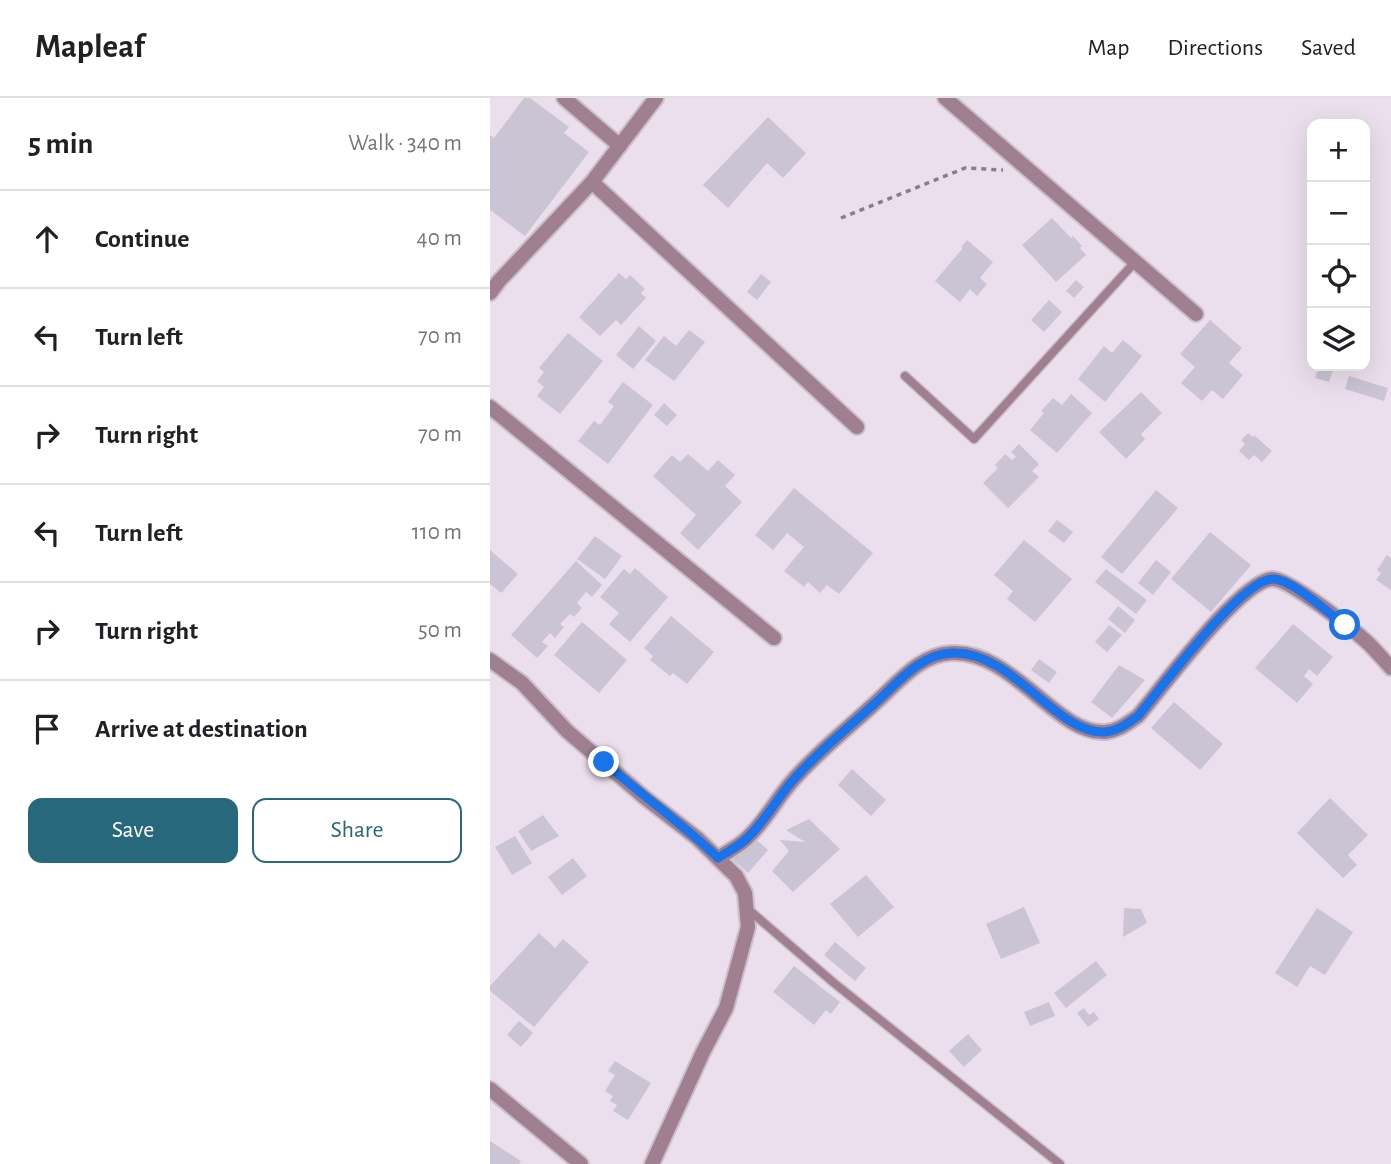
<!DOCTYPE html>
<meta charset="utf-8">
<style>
:root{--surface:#fff;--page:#f6f6f6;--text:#202124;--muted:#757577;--line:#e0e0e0;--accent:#27687c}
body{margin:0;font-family:"Alegreya Sans",sans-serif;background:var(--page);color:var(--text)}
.controls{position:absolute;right:21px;top:21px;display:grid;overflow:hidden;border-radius:14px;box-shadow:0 7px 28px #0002}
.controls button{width:63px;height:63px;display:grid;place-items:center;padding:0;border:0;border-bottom:2px solid var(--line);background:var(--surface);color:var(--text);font:35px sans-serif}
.stop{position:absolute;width:21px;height:21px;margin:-16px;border:5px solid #1a73e8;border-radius:50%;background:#fff}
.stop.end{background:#1a73e8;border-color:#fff;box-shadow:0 2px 7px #0008}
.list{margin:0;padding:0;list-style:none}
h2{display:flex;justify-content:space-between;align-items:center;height:91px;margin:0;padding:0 28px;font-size:30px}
h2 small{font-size:23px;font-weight:400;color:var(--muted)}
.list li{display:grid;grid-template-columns:46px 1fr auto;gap:21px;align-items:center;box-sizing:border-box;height:98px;padding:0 28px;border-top:2px solid var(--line)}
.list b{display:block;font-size:26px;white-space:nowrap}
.list em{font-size:23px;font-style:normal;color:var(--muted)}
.actions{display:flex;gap:14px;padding:21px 28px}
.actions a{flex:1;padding:16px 0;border:2px solid var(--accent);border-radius:14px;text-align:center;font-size:24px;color:var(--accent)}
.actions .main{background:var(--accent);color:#fff}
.icon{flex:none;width:38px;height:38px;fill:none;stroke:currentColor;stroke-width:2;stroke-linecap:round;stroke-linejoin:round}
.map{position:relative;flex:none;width:901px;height:1066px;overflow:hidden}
header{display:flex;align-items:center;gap:42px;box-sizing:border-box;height:98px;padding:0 35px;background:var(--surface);border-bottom:2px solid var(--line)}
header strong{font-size:33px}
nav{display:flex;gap:38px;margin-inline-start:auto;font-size:24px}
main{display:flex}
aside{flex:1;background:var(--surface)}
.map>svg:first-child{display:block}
</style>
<header>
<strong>Mapleaf</strong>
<nav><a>Map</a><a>Directions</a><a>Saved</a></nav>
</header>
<main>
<aside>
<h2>5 min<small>Walk · 340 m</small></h2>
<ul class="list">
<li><svg class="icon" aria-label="ahead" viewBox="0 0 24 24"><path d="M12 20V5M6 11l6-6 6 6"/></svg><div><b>Continue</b></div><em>40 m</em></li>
<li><svg class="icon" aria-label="left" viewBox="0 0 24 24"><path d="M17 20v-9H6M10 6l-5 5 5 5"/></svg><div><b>Turn left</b></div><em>70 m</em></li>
<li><svg class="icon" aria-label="right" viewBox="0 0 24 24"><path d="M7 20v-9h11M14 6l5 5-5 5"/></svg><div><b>Turn right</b></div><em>70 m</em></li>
<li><svg class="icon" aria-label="left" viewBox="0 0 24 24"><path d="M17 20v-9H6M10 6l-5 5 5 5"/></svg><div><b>Turn left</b></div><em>110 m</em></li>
<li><svg class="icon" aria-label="right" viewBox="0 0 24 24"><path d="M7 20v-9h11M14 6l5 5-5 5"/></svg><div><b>Turn right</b></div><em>50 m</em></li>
<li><svg class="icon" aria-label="arrive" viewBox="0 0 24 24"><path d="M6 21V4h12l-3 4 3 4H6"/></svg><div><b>Arrive at destination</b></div></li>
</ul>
<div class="actions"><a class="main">Save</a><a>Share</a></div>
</aside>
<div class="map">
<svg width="901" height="1066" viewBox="0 0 901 1066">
<rect width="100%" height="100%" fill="#ecdfed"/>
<path fill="#cac4d4" d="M34,0H40L79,29L74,35L99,54L35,138L0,112V37L4,40Z
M278,19L316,55L293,80L277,65L238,110L213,87Z
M562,120L581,140L583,138L592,148L590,150L596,157L566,184L532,147Z
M477,142L503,164L490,180L497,186L487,198L480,191L470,204L445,183L473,150L471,149Z
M129,175L136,181L140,177L155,191L151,195L156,200L131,227L126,222L110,238L89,219Z
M271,176L281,184L267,202L257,194Z
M586,182L594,189L584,200L576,193Z
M559,202L572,214L554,234L541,222Z
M720,222L752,250L739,265L753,277L733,301L722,292L712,303L691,285L705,269L690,256Z
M149,228L166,243L143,271L126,257Z
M199,232L215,244L184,283L155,262L174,238L186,248Z
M78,235L113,263L70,316L47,298L54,289L47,283L54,274L49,270Z
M633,242L652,258L615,304L588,281L614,248L622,255Z
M829,268L843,272L839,284L825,280Z
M859,278L898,290L894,303L855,291Z
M133,284L163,307L118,366L88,343L104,323L110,327L124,308L118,304Z
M651,294L672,315L651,336L655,341L636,361L609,334Z
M581,296L602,315L567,355L540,332L554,315L551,313L563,300L572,307Z
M174,305L187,317L177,328L164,317Z
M758,335L763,339L764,337L782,353L772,364L764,357L759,362L749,353L755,346L751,342Z
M529,346L549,366L542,373L549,379L518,410L493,385L508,370L505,367L515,356L522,362L526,359L521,354Z
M198,356L218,373L228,362L245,377L235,388L252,404L208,452L190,435L206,417L163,378L182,357L190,364Z
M304,390L383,455L349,496L337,487L330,495L318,484L314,489L294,473L314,449L297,435L283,452L265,437Z
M666,392L688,410L632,476L611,459Z
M567,422L583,434L574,445L558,433Z
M720,434L761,467L721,514L681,481Z
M105,438L132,458L115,481L87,461Z
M534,442L582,481L545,524L517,501L523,493L504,477Z
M0,452L28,476L11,495L0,486Z
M897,457L901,460V492L886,482L891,475L887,472Z
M666,462L681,474L663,497L648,485Z
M86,463L112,487L102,499L96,494L87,505L92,510L84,519L80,516L70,526L74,529L65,540L60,535L52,544L58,548L47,560L21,537Z
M145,470L178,499L140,544L119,526L129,515L110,499L134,471L140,476Z
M616,471L657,502L646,516L605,484Z
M628,508L645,522L635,535L618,521Z
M181,518L224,554L197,586L183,575L180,578L160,562L163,558L154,550Z
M92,524L137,562L109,595L64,557Z
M803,526L843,559L827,578L819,571L814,578L823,586L807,605L765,570Z
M619,527L632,537L617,554L605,544Z
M549,561L567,574L559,585L541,572Z
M629,567L655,582L622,620L601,604Z
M684,604L733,646L710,672L661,630Z
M362,671L396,702L381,718L348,687Z
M840,700L878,737L858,757L867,767L853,780L807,735Z
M53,717L69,738L41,753L28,733Z
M319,721L350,751L303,794L282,773L299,753L290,742L315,744L296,732Z
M25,738L42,765L22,777L5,749Z
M263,739L278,752L258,775L243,762Z
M83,760L97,778L72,797L58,779Z
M376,777L404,809L368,839L340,806Z
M534,809L550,845L511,861L496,826Z
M634,810L651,811L657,825L633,839Z
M827,810L863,834L835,877L820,868L807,889L785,875Z
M49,835L65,850L73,841L99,864L44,929L0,893V888Z
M345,844L376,870L365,883L334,857Z
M606,863L617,877L576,910L564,895Z
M304,868L350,904L341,916L336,912L324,927L283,894Z
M559,904L565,918L540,928L534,914Z
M594,910L599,917L604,914L609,921L598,929L587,915Z
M29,923L43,935L31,949L17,937Z
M478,936L492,952L474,969L459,953Z
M125,963L161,985L138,1022L123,1013L127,1007L120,1003L123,998L115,993L125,977L118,973Z
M0,1043L31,1063L29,1066H0Z"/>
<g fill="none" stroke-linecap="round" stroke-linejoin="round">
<g stroke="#c9beca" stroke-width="11">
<path id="lane" d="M415,278L484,341L644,165
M259,812L344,885L570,1066"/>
</g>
<g stroke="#c9beca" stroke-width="18">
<path id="street" d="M74,0L130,48
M455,0L706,216
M102,84L367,329
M0,195L9,183L102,84L166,0
M0,309L284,540
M0,562L32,585L77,633L154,699L207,740L246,778L255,795L258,829L236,910L213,954L162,1066
M228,760C237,754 247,749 255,742C275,725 287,699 305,680C329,653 357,631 383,607C406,587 429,556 462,555C522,552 567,637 615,634C628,633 638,625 648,618C672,590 749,484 782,481C799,480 865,533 879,546C887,554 894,562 901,570
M0,991L91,1066"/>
</g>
<path stroke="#877e87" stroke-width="3.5" stroke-dasharray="5 5" stroke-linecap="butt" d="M351,120L475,70L513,72"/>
<use href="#lane" stroke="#9f7f90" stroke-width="8"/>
<use href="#street" stroke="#9f7f90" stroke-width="14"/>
</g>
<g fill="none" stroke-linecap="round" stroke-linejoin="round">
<path stroke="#1a73e8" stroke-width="9" d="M114,664C151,697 193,726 228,760C237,754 247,749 255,742C275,725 287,699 305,680C329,653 357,631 383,607C406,587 429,556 462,555C522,552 567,637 615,634C628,633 638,625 648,618C671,591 751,481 783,481C802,481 838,515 855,527"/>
</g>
</svg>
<div class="controls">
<button>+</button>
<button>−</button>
<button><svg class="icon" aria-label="locate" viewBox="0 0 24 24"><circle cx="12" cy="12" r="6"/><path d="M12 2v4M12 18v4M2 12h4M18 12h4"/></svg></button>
<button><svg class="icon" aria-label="layers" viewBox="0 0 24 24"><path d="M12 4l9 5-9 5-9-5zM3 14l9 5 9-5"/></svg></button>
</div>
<div class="stop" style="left:855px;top:527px"></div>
<div class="stop end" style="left:114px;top:664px"></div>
</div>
</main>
